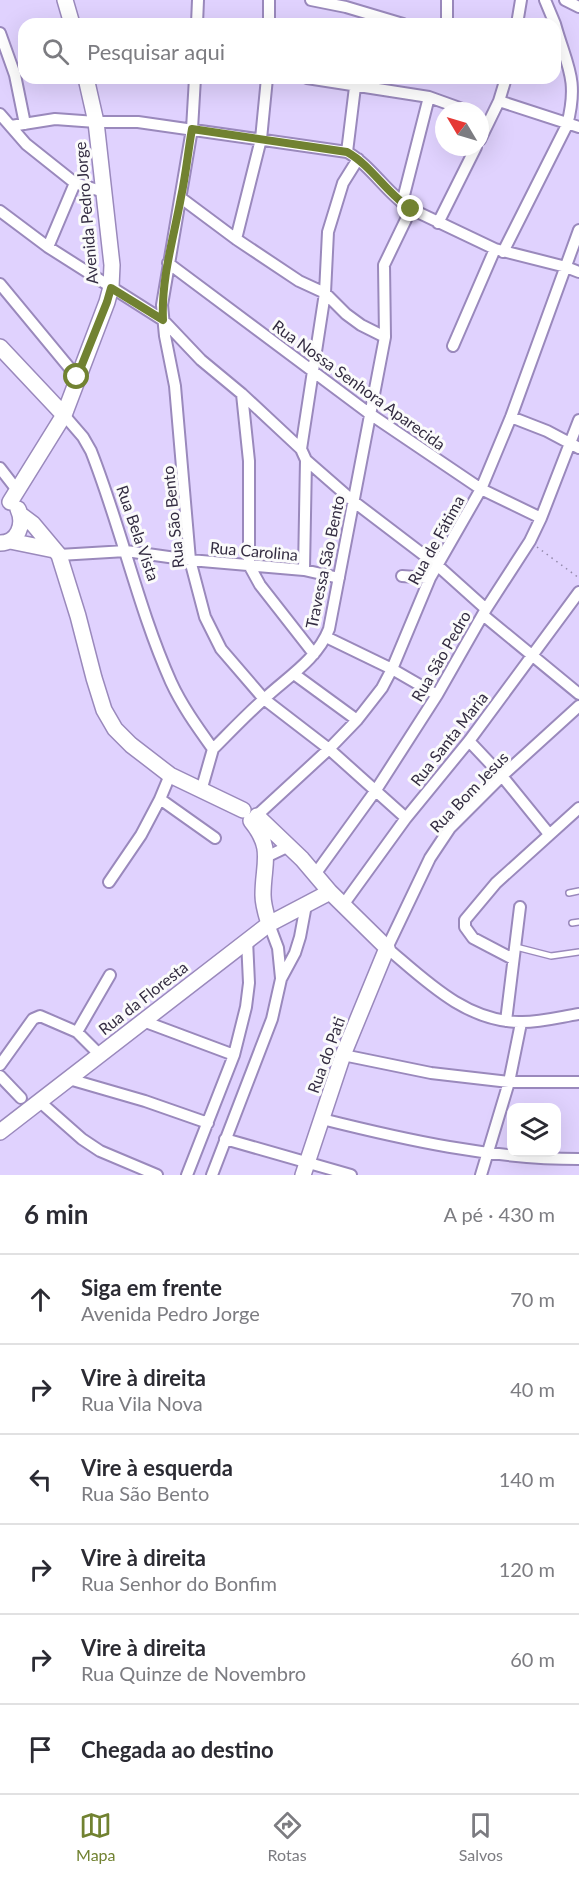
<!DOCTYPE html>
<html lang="pt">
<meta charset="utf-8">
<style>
:root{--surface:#fff;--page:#f2f2f3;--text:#2b2b33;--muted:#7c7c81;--line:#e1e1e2;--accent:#718231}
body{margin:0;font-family:Lato,sans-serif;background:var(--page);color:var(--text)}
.controls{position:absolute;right:18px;bottom:18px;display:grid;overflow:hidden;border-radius:12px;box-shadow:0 6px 24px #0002}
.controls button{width:54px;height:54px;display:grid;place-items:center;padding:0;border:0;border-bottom:2px solid var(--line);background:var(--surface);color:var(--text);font:30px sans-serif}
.compass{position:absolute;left:435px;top:102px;width:54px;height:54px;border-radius:50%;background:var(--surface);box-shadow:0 6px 24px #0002;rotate:308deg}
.stop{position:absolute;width:18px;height:18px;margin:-14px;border:4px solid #718231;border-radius:50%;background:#fff}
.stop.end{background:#718231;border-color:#fff;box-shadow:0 2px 6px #0008}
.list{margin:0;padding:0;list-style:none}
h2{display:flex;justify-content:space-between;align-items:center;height:78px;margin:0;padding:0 24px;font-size:26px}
h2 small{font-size:20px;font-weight:400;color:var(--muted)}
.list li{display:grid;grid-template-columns:39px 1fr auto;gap:18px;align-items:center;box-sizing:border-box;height:90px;padding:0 24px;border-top:2px solid var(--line)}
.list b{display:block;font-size:22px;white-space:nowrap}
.list p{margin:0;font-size:20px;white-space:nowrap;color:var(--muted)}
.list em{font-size:20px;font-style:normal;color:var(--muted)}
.icon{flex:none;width:33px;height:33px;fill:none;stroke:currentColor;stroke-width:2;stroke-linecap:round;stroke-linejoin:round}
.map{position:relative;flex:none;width:579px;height:1175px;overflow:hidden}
.search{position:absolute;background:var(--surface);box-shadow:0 6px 24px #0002;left:18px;right:18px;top:18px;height:66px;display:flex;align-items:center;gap:15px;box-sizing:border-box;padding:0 21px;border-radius:18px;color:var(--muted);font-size:22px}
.sheet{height:618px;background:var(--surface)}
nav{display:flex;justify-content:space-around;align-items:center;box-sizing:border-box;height:84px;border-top:2px solid var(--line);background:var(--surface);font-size:16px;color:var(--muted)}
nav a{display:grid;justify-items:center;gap:3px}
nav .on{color:var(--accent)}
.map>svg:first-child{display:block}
</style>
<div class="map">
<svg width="579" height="1175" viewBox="0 0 579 1175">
<rect width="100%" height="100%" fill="#e0d2fe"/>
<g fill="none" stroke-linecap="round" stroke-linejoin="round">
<g stroke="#9a89bc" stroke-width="8">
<path id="lane" d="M569,893L579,891
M572,923L579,922
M516,947L551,956L579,952"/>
</g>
<g stroke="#9a89bc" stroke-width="14">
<path id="street" d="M311,0L346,7L403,24
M545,0L555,24
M565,0L579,7
M197,24L198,0
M269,24V0
M447,24V0
M517,24L521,0
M0,33L15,75L25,124
M195,78L192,129L162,305L165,336L175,386L190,560L205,617L221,649L264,699L329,749L406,818
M307,78L429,97L468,111
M499,101L579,127
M0,114L26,144L75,183L104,192
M11,126L55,119L96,122H138L347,152C372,166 387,194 411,209L495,249L566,267L579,272
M480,140L499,101L506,78
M347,152L355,87
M181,198L236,239L299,281L325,293L346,314L361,325L385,337
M402,203L429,97
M0,211L48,247L163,320L201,360L242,394L301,449
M438,223L476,147
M236,239L261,139L267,78
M48,247L75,183
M503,252L567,125C579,79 567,67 555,24
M168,263L370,414L481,489L541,518
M0,284L77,377
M453,346L495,249
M242,394L249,461V565L260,585L314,654
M64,415L83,437L91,451C121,527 138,608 171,682C182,706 198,728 213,749
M511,417L547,431L579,448
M306,460L353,501L437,565L486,609
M0,468L17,490
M59,555L126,551L190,560L304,570L339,578
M304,570L306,460L301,449L325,293L328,232L343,183L358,159
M402,576L430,578
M483,615L579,694
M326,637L392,669L437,695
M294,674L357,720
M579,706L502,776L450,828L430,858L387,948C425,980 465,1021 519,1022C538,1023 560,1017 579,1014
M469,741L502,776L549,834
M213,749C229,733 245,716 263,700C286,678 317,660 329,629L385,337L384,265L411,209
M170,775L160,799L215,838
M201,791L213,749
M253,819L329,749L357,720L382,688L392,669L430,578L481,489L511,417L579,230
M266,857L289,846
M316,873L376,790L437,695L486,609L530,541L541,518L579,420
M109,882L141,835L160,799
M343,905L406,818L469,741L579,592
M269,924L278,948L281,978
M513,959L473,938L465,927V920L496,883L579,808
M143,1021L234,1055
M506,1021L520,907
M77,1032L110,975
M343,1055L431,1073L509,1082H579
M0,1065L33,1019L40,1016L77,1032L99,1054
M0,1076L21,1098
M69,1079L145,1101L208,1123
M39,1101L82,1139L100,1151L157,1175
M322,1119C406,1140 491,1159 579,1159
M225,1139L351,1175
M187,1175L234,1055L246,1007L249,983L247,940
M212,1175L272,1019L281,979L295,953L300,937L306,905
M481,1175L509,1082L521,1023"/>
</g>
<g stroke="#9a89bc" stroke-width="18">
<path id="secondary" d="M65,0L72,24
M0,347L64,415
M10,502L64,415L107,302L111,287L112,265L96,122L86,78
M21,515L33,524L59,555L78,616L94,678L104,710L115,729L131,745L170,775L243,810
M10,541L54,550
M0,543C18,543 25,524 18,509
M257,816L302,859L330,892L387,948L343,1055L303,1175
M251,821C274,849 263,863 263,895C263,905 266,914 269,924
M0,1132L269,924L330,892"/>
</g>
<path stroke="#9288a9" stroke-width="1.5" stroke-dasharray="1.5 4.5" stroke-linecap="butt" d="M537,547L579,578"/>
<use href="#lane" stroke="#fff" stroke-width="5"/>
<use href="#street" stroke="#fff" stroke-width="10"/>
<use href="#secondary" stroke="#fff" stroke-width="15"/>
</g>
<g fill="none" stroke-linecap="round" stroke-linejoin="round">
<path stroke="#718231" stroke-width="8" d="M77,377L107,302L111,288L163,320C161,278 174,237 181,197C186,174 188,151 192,129L347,152C372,166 387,194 411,209"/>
</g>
<g text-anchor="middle" stroke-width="6" stroke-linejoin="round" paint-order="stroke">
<g font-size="16" fill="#332c41" stroke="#fbfbfb">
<text transform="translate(86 213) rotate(-95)" y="6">Avenida Pedro Jorge</text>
<text transform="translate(359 385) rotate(36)" y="6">Rua Nossa Senhora Aparecida</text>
<text transform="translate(173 517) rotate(-96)" y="6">Rua São Bento</text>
<text transform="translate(138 533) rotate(71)" y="6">Rua Bela Vista</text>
<text transform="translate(436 540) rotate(-61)" y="6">Rua de Fátima</text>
<text transform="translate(254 551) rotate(5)" y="6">Rua Carolina</text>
<text transform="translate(325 562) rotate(-78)" y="6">Travessa São Bento</text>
<text transform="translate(441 656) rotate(-60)" y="6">Rua São Pedro</text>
<text transform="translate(449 739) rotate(-52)" y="6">Rua Santa Maria</text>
<text transform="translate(469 792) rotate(-46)" y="6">Rua Bom Jesus</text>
<text transform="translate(143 998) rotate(-38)" y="6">Rua da Floresta</text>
<text transform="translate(326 1055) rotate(-70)" y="6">Rua do Pati</text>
</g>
</g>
</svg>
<div class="controls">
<button><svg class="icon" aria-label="layers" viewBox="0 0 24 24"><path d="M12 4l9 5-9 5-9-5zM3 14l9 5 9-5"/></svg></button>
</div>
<svg class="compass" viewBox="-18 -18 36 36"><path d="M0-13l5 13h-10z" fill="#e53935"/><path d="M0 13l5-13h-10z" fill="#7c7c81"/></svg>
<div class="stop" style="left:77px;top:377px"></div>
<div class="stop end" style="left:411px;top:209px"></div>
<div class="search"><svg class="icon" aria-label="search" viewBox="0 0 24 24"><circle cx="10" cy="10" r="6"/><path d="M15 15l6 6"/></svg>Pesquisar aqui</div>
</div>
<section class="sheet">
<h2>6 min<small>A pé · 430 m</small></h2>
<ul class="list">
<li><svg class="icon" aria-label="ahead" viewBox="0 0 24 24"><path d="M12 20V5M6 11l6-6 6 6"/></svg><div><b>Siga em frente</b><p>Avenida Pedro Jorge</p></div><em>70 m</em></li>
<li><svg class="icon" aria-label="right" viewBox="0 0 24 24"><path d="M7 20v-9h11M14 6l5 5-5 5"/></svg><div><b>Vire à direita</b><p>Rua Vila Nova</p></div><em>40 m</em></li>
<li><svg class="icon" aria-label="left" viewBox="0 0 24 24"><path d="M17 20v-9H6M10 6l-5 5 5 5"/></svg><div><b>Vire à esquerda</b><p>Rua São Bento</p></div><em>140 m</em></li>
<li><svg class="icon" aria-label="right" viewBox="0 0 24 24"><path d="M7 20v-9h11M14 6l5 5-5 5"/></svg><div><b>Vire à direita</b><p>Rua Senhor do Bonfim</p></div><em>120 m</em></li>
<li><svg class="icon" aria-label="right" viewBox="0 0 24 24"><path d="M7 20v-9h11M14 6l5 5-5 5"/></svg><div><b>Vire à direita</b><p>Rua Quinze de Novembro</p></div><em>60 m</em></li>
<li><svg class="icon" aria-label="arrive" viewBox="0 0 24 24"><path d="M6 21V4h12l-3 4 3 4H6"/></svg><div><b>Chegada ao destino</b></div></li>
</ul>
</section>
<nav>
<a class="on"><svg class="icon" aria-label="map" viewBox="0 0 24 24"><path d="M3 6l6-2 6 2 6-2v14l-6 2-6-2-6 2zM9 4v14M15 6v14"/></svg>Mapa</a>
<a><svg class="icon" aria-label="directions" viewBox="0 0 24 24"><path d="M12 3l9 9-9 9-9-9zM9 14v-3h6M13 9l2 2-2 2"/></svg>Rotas</a>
<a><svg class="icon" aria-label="saved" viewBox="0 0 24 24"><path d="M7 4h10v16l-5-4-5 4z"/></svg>Salvos</a>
</nav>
